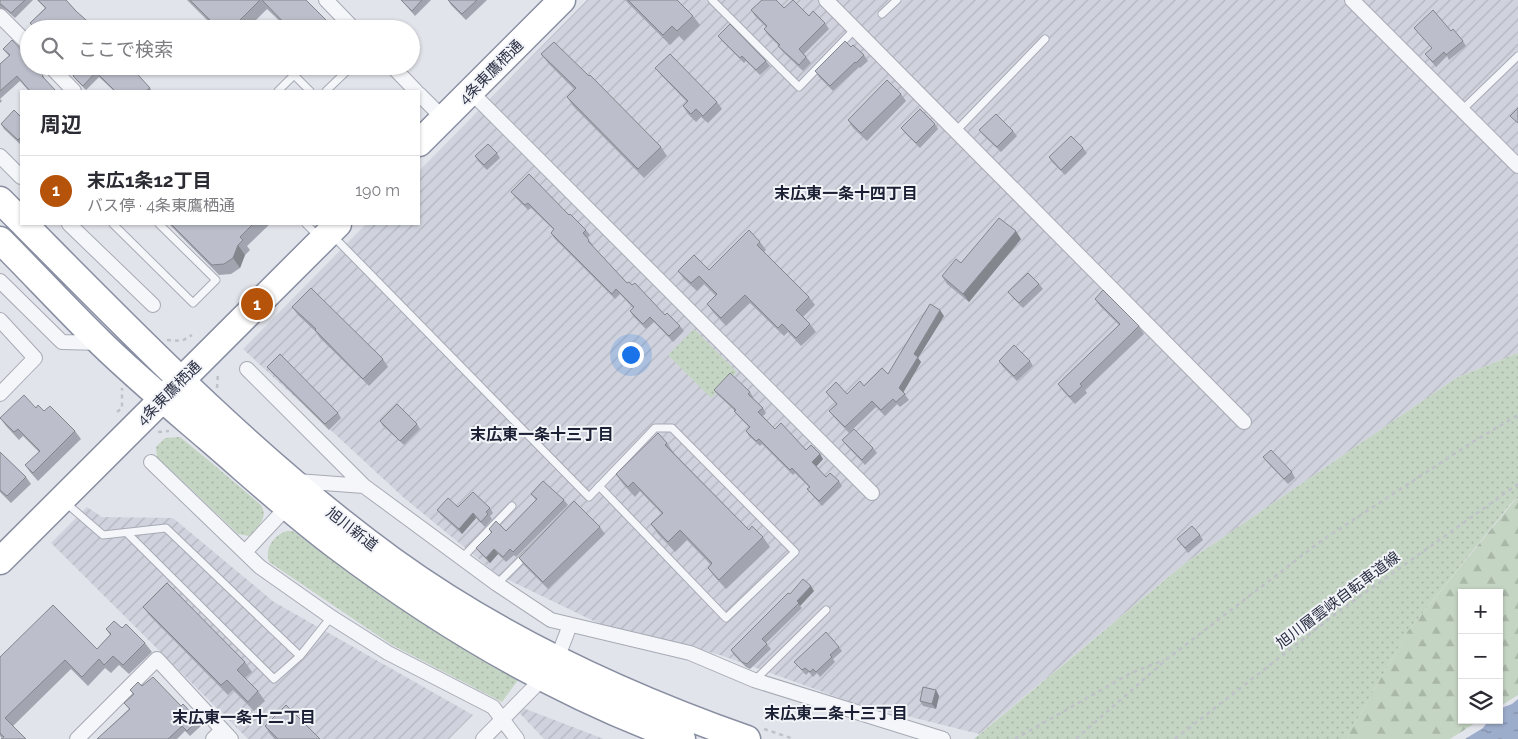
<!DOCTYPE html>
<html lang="ja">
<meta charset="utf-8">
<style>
:root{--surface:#fff;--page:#f7f7f7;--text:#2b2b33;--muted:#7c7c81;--line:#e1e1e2;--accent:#b45309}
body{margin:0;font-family:Raleway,"Noto Sans JP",sans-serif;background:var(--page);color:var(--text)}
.controls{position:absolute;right:15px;bottom:15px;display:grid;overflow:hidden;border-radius:0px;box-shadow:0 1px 4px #0004}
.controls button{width:45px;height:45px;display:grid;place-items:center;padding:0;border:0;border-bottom:1px solid var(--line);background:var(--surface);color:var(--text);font:25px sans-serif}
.you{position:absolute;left:630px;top:354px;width:18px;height:18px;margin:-12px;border:4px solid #fff;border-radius:50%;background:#1a73e8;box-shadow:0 0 0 8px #1a73e833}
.badge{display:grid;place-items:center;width:32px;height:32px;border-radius:50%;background:var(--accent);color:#fff;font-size:16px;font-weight:700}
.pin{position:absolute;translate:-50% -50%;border:2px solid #fff;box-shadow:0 1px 5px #0006}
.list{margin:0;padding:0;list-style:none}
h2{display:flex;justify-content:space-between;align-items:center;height:65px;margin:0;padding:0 20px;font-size:21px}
h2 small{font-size:16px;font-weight:400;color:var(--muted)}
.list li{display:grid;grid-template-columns:32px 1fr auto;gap:15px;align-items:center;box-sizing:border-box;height:70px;padding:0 20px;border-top:1px solid var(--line)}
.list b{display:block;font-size:19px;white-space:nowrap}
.list p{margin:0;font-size:16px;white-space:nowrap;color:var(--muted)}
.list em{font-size:16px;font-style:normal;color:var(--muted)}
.icon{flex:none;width:28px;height:28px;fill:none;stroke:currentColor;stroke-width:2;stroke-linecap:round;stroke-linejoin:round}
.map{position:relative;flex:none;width:1518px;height:739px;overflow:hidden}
.search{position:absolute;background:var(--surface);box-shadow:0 1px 4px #0004;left:20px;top:20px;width:400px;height:55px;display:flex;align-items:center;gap:12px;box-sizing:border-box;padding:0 18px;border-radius:28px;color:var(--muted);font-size:19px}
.panel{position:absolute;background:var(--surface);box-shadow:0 1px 4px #0004;left:20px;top:90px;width:400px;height:135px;border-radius:0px}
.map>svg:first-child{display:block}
</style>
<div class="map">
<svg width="1518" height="739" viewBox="0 0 1518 739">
<defs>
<pattern id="industrial-furrows" width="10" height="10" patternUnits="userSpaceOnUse" patternTransform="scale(1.25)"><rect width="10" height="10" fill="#d0d3dd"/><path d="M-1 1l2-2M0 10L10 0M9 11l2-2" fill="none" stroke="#b3b5bf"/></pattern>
<pattern id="grass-dots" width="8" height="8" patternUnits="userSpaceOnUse" patternTransform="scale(1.25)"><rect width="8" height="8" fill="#c5d5c3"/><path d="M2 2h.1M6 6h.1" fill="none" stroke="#a9b7a9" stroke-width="1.8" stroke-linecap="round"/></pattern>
<pattern id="forest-firs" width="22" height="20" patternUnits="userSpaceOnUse" patternTransform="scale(1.25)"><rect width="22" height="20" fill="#c5d5c3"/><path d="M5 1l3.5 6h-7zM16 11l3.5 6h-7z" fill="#a9b7a9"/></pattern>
<pattern id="water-ripples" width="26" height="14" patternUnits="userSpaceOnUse" patternTransform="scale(1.25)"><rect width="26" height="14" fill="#9caccb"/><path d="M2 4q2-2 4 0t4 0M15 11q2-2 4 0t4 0" fill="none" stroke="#7f8ca6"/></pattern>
</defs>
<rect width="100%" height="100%" fill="#e2e4eb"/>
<path fill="url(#industrial-furrows)" d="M587,0H1518V353L1456,378L1184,564L979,734L851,702L720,655L602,625L498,575L403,497L243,349L366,224H419V171Z
M87,507L102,517L173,518L274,602L473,715L449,739H248L51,543Z
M510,703L604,739H544Z"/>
<path fill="url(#grass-dots)" d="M694,329L737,372L711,398L668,355Z
M1518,353V499L1513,501L1408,631L1346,739H974L1184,564L1456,378Z
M180,437L207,459L261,505C269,518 258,527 249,536L238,534L157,457L156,447L165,438Z
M287,531H293L397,607L521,676L502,702L392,645L269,562C264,548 274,535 287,531Z"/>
<path fill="url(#forest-firs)" d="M1518,499V695L1499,707V593H1462V720H1480L1450,739H1346L1408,631L1514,501Z"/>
<path fill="url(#water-ripples)" d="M1518,699V739H1465L1483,728L1489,720H1499V709L1512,704Z"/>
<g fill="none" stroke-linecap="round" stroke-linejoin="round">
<g stroke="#a7aab5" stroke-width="9">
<path id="lane" d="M712,0L799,87L855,29
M882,14L897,0
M278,91L294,75L310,91
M326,91L352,66
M1462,110L1518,56
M956,131L1045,39
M113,224L193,303L216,280L159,224
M306,224L318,236
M333,236L589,497L655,428H672L795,552L726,618L599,486
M66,503L103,535L166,528L300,656
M127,533L274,679L300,656L331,617
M462,558L512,506
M497,584L527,554
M755,680L826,610"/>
</g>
<g stroke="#a7aab5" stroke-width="16">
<path id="street" d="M326,0L354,29
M826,0L1244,422
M1352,0L1518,166
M0,16L29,45
M50,66L74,91
M392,66L416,91
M471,92L872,493
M419,94L444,119
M0,156L21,177
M69,224L153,305
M0,281L62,342L101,343
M0,320L35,358L0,394
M247,369L364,486L497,584L551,620L690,653L754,680L943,739
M151,462L260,567L331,617L388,653L493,707L517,739
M297,481L364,486
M245,552L287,507
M557,659L570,625
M77,739L157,659L231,739
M213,739L222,730
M483,739L543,678"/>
</g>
<g stroke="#898fa2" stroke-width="29">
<path id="highway" d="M419,143L562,0
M0,200L21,221
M24,224C141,342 258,463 393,561C501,639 622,695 747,739
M0,240C34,274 67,310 102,344C136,377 172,407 208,438C250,474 291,512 335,545C441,625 557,694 682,739
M0,561L338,224"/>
</g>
<path stroke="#c0c2ca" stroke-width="2.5" stroke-dasharray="4 4" stroke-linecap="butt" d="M167,340L182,341L192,335
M217,388L218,373
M117,412L122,408V388
M158,432L169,431
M764,729L794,739
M1015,739L1131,673L1164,660
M1076,739L1167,659L1321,541L1471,443L1518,415
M1175,739L1338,612L1518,484"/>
<use href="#lane" stroke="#f5f6f9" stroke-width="7"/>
<use href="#street" stroke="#f5f6f9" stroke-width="14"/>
<use href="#highway" stroke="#fff" stroke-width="26"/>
</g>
<path fill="#a2a4af" d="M0,0H33L15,18L6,10L0,8Z
M37,0H66L76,11L96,29H35L30,23L45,8Z
M187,0H306L328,22L333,29H288L267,9L247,29H216Z
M401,0H431L415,16Z
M448,0H487L466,20L451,5Z
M625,0H677L693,16L700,25L684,41L679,36L670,45Z
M784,8L809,16L825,23L829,29L804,54L811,63L803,71L783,52L778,46H779L768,35L764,29L766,27L755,16L751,10Z
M1414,28L1451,31L1463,41L1466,46L1449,60L1447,56L1436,67L1425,54L1432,48Z
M718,36L766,61L770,66L760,75L746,61L744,63L722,41Z
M851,47L864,55L868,61L860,68L859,67L833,91L819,77L815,71Z
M3,49L25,54L29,66L43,75L46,81L56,91H29L20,81L0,99L2,101L0,103V64L9,56Z
M541,54L589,76L661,147L667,156L644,178L573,106L567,97L575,90L548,63Z
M71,66H124L150,88L152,91H114L99,77L86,90L76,80L73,76L76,72Z
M655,68L717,102L722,109L708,123L701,117L696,122L688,114L683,106L687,102L661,75Z
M901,94L906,101L867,141L853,128L848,120Z
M21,117V145L4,129L1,124Z
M935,124L938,129L920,148L905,133L901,128Z
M979,130L1013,131L1017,136L1001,152L983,135Z
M1083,148L1087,153L1065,175L1052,162L1049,157Z
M497,153L500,158L487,170L478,161L475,156Z
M511,192L569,215L586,230L590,235L587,238L593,245L592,246L627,283L665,315L680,326L684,331L673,342L654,322L646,329L633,316L630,311L633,308L620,294L615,299L554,238L551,233L554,230L531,208L528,210L515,197Z
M169,224H270L247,246L250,250L245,255L240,268L231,274L219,275Z
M1021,239L969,302L947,284L942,276L961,263Z
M760,242L766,250L764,252L809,297L815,305L803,317L810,324L816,332L801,346L788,332L784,336L750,303L726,326L713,312L707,304L716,296L704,284L697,291L684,279L678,271L709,270Z
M1039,284L1043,289L1023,308L1012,297L1008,292Z
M1095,299L1139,326L1144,334L1085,390L1087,393L1075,404L1063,391L1058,384L1119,325L1100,306Z
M292,307L383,359L388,367L369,386L320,338L316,332L298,315Z
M944,316L918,358L921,362L903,392L909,400L900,407L897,404L885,416L876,407L849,433L833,416L829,411L836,404L826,392L847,394L888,374Z
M999,361H1030L1033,366L1017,381L1002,366Z
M267,367L338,413L341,418L329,430L271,372Z
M714,390L750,392L753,397V398L763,408L766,413L763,416L775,429L806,450L823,459L816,466L826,477L839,481L842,486L822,506L811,494L807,489L809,487L795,473L793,475L762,444L760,446L749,436L746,431L749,427L738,416L734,411H735L717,394Z
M36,408L44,411L75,431L81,439L38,481L30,472L25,465L39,452L23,436L19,440L6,426L0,418Z
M380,421L417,424L420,429L404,445L383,426Z
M842,440L873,448L877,453L865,465L846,445Z
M667,443L674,453L749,530L763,537L770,547L726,589L715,577L708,568L711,565L687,540L675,552L658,534L651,524L662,514L640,491L635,497L623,484L616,474Z
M0,452L26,477L31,484L11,503L0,492Z
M1263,457L1292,472L1295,478L1288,484L1267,462Z
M531,494L564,500L568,505L516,557L514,555L506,562L498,554L490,563L480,553L476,548L491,533L489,529L506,531L536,500Z
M458,507L490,508L493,513L490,516L492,519L485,527L476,518L462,534L441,515L437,510Z
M600,527L605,534L548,589L524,565L519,558Z
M1200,535L1203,540L1188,553L1177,539Z
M814,591L800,606L802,608L766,643L771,649L750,669L746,667L734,655L731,650L790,594Z
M143,607L245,662L252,672L245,678L258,691L265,701L254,711L233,690L228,695L150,616Z
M122,628L145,643L152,652L129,674L119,665L111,673L105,668L88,686L71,669L13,726L2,738L0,736V657L97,649L110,635L106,629Z
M839,647L842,651L833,659L835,662L820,677L817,673L813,677L809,672L806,675L794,662Z
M142,686L181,706L198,720L202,725L190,736L185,731L177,739H97L129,709L124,703L133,694L130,690Z
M936,690L939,696L936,709L923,706L920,701Z
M265,726L320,739H275L270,734Z"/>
<path fill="#84868e" d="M1016,231L1021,239L969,302L963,294Z
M238,245L245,255L240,268L233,258Z
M940,310L944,316L918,358L921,362L903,393L899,388L914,354Z
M820,454L823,459L816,467L812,462Z
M473,513L476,518L462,534L459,529Z
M494,549L498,554L490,563L486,558Z
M811,586L814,591L800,606L797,601Z
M936,690L939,696L936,709L932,704Z"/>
<path fill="#bcbfcb" stroke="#84868e" d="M0,0H25L11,13L2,5L0,4Z
M38,0H66L76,11L96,29H36L30,23L46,8Z
M190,0H260L231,29H219Z
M262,0H306L328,22L321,29H290Z
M401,0H422L412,11Z
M448,0H477L462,14Z
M628,0H677L693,16L677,31L672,26L663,35Z
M762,0H776L784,8L793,0L809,16L813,11L825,23L799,49L806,57L799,65L778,46L780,45L764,29L767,26L751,10Z
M1433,10L1451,31L1453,29L1463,41L1446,55L1444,52L1433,62L1425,54L1432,48L1414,28Z
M730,24L766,61L756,70L742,56L740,58L718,36Z
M12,40L25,54L29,51V66H35L43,75L42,76L56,91H30L17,76L0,91V64L10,55L3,49Z
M845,41L851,47L853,45L864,55L856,63L855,62L830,86L815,71Z
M554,42L589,76L590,75L661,147L638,169L567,97L576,88L541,54Z
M670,54L717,102L703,116L696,109L691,114L683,106L688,101L655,68Z
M72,66H124L126,68L130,66L150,88L146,91H115L96,72L83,86L73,76L77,71Z
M887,80L901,94L861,133L848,120Z
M1518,108V123L1510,116Z
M920,109L935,124L916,143L901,128Z
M14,110L21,117V137L18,140L1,124Z
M996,114L1013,131L997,147L979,130Z
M1071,136L1083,148L1061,170L1049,157Z
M488,144L497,153L484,165L475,156Z
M529,174L569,215L570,214L586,230L583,233L589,240L588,241L627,283L629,282L632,285L635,283L665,315L667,313L680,326L669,336L650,317L643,324L630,311L634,307L616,289L612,294L551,233L554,229L528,203L525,205L511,192Z
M999,218L1016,231L963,294L942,276L956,259L961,263Z
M171,224H253L240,237L243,240L238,245L233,258L224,264L212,265Z
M749,230L760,242L757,245L809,297L796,310L810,324L796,338L782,324L778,328L745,295L721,318L707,304L717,294L699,276L691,283L678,271L694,255L709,270Z
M1028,273L1039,284L1019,303L1008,292Z
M311,288L383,359L363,379L315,330L316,329L292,307Z
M1103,290L1139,326L1080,384L1082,386L1070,397L1058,384L1120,324L1095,299Z
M930,304L940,310L914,354L918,357L899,388L905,394L896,402L893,399L881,410L872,401L845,427L829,411L837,404L826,392L836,382L847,394L860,381L864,386L882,368L888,374Z
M1014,345L1030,361L1014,376L999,361Z
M280,354L338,413L325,424L267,367Z
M730,373L750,392L748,394L763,408L758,412L775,429L781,423L806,450L811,445L820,454L812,462L826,477L830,473L839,481L819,501L807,489L810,487L792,468L790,470L759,439L756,441L746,431L750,427L734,411L736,410L714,390Z
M24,395L36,408L38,405L44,411L50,406L75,431L33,473L25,465L40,451L18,429L14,432L0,418Z
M397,404L417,424L400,441L380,421Z
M854,429L873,448L862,460L842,440Z
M658,433L667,443L665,445L749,530L752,526L763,537L719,580L708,568L712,563L680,530L668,542L651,524L663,513L633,482L628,487L616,474Z
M1271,450L1292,472L1284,479L1263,457Z
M0,452L26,477L7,496L0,490Z
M543,481L564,500L513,552L510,549L503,557L494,549L486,558L476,548L492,532L489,529L496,521L506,531L537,499L531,494Z
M473,492L490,508L486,512L488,514L481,522L473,513L459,529L437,510L448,498L458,507Z
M574,501L600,527L543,582L519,558Z
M1192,526L1200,535L1185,548L1177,539Z
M803,579L811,586L797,601L799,603L762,639L767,644L747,664L742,662L731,650L788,593L790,594Z
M167,583L245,662L237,670L258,691L248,702L227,680L221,685L143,607Z
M53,605L97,649L111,634L106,629L114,621L122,628L126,624L145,643L123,665L113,656L104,665L99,659L82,677L65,660L5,718L26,739H1L4,737L0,733V657Z
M826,632L839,647L830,655L832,657L816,672L813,669L810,672L805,668L802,670L794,662Z
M153,677L181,706L183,704L198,720L187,731L182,726L168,739H97L130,709L124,703L134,694L130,690L138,682L142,686Z
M923,687L936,690L932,704L920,701Z
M286,705L320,739H278L265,726Z"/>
<g text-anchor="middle" stroke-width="4" stroke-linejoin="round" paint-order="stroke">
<g font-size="15" fill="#2a2f43" stroke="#f2f4f8">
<text transform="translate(491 72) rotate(-45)" y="5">4条東鷹栖通</text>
<text transform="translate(169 393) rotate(-45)" y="5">4条東鷹栖通</text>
<text transform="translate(352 529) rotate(38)" y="5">旭川新道</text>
<text transform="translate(1338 600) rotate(-37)" y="5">旭川層雲峡自転車道線</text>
</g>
<g font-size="16" font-weight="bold" fill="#1c2034" stroke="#f2f4f8">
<text x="846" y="199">末広東一条十四丁目</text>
<text x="542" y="440">末広東一条十三丁目</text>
<text x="836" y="719">末広東二条十三丁目</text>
<text x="244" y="723">末広東一条十二丁目</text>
</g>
</g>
</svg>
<div class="controls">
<button>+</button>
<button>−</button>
<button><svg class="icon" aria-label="layers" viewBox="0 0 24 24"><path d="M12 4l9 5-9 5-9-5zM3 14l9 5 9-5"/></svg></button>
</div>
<div class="you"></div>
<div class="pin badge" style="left:257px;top:304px">1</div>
<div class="search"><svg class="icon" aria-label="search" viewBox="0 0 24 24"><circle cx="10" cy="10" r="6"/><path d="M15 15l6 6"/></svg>ここで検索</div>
<section class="panel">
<h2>周辺<small></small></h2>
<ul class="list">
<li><span class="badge">1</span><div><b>末広1条12丁目</b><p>バス停 · 4条東鷹栖通</p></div><em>190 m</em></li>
</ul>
</section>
</div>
